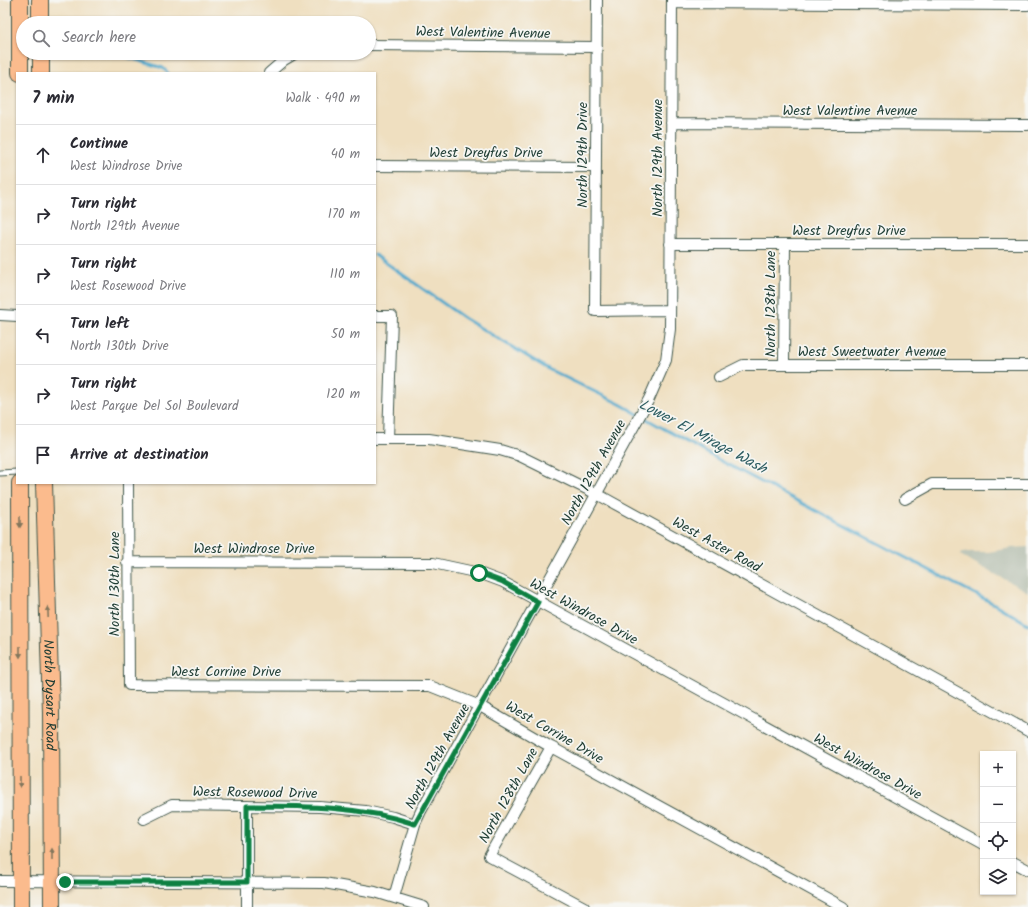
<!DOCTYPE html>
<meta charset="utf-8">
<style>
:root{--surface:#fff;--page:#f7f7f7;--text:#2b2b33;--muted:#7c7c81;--line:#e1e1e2}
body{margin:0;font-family:Kalam,sans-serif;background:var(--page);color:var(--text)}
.controls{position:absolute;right:12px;bottom:12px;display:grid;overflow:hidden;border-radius:0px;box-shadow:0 1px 3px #0004}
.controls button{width:36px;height:36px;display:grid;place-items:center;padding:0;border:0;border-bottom:1px solid var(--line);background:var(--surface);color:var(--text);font:20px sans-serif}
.stop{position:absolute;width:12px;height:12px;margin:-9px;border:3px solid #0b8043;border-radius:50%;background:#fff}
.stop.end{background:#0b8043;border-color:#fff;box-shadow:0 1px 4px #0008}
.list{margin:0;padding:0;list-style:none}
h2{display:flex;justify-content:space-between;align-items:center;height:52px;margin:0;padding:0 16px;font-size:17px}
h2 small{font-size:13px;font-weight:400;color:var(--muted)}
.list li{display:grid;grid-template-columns:26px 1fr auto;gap:12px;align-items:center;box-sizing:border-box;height:60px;padding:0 16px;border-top:1px solid var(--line)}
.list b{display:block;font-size:15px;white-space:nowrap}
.list p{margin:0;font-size:13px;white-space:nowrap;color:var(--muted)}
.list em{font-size:13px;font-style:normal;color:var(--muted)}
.icon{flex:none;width:22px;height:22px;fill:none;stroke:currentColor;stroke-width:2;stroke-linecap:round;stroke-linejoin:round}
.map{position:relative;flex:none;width:1028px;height:907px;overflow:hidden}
.search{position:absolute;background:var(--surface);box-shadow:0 1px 3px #0004;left:16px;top:16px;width:360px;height:44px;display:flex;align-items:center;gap:10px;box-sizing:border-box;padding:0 14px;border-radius:22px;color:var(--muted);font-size:15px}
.panel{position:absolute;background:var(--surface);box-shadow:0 1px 3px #0004;left:16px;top:72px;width:360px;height:412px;border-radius:0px}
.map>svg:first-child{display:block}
</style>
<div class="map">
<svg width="1028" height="907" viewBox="0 0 1028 907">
<rect width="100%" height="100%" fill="#f6f6f2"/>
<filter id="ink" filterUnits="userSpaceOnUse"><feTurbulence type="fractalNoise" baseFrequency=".025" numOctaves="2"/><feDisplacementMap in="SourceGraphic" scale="8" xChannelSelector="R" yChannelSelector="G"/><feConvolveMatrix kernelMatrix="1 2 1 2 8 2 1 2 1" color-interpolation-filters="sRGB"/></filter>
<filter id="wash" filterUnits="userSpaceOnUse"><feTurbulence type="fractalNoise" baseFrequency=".012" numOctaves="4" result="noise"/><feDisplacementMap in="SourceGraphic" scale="16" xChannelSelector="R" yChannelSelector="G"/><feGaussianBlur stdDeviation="0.9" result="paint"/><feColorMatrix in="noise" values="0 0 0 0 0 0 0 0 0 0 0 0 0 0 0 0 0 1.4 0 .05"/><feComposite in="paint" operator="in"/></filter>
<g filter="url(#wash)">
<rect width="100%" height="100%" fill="#efdfc0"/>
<path fill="#c0c7ba" d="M1028,547V592L960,555L962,552H989L1011,548Z"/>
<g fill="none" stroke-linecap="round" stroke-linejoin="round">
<path stroke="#4fa8cc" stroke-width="3" d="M114,53L163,68L168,73
M375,255L464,318L550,370L620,404L723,462L996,605L1028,624"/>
</g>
</g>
<g filter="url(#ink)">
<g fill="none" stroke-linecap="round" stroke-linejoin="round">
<g stroke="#3e5549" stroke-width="7">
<path id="service" d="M0,473L17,472"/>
</g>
<g stroke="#3e5549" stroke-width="12">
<path id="minor" d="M597,0L595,311L670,310
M672,3L1028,5
M369,45L597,47
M269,73L284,60L296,53
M671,123L1028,125
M375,166L596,167
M670,244H1028
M0,315L17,316
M375,316H392L388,439
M784,364L785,244
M719,377L743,365H1028
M375,439H429L500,450L520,456L597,494L1028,731
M128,483L129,685L430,686L480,706L551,747L843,907
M905,499L932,484H1028
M127,562L433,563L479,573L503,582L983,845
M551,747L489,856L584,907
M247,806V907
M144,819L172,805L320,807L366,811L393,817L415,824
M1013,862L1028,870
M0,881L324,883L375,892L424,907
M394,897L415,824L421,811L649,399L666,360L670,329L672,0"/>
</g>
<g stroke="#3e5549" stroke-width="18">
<g id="primary">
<path d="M20,0V73"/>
<path d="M40,0V23"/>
<path d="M41,53V73"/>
<path d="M20,483L21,907"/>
<path id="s1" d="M44,483L51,712L52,907"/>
</g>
</g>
<use href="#service" stroke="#fff" stroke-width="5"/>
<use href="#minor" stroke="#fff" stroke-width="10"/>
<use href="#primary" stroke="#fbbb8d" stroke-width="16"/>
</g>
<defs><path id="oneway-solid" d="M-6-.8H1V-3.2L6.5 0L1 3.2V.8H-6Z"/></defs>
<g fill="#82765c">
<use href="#oneway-solid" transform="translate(20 522) rotate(90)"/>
<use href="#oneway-solid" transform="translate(48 612) rotate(-92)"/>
<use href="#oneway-solid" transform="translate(20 652) rotate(90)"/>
<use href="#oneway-solid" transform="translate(20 782) rotate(90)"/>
<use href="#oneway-solid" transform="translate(52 854) rotate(-90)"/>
</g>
</g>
<g fill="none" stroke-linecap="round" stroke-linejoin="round" filter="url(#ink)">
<path stroke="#0b8043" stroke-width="5" d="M65,882H247V806C304,806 360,806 415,824L538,602L503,582L479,573"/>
</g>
<g text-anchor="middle" stroke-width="3.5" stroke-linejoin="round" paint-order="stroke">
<g font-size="14" fill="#1f3d34" stroke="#f6f6f2">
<text transform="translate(483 32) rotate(1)" y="5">West Valentine Avenue</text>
<text x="850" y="115">West Valentine Avenue</text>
<text x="486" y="157">West Dreyfus Drive</text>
<text transform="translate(582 155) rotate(-90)" y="5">North 129th Drive</text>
<text transform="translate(657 158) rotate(-90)" y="5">North 129th Avenue</text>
<text x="849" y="235">West Dreyfus Drive</text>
<text transform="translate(770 304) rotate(-90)" y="5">North 128th Lane</text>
<text x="872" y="356">West Sweetwater Avenue</text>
<text transform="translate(593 472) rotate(-61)" y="5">North 129th Avenue</text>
<text transform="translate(717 544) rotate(29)" y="5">West Aster Road</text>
<text x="254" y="553">West Windrose Drive</text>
<text transform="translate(114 584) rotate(-90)" y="5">North 130th Lane</text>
<text transform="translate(584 611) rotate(29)" y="5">West Windrose Drive</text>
<text x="226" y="676">West Corrine Drive</text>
<text dy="5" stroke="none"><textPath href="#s1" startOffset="212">North Dysart Road</textPath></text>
<text transform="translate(555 732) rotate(30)" y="5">West Corrine Drive</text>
<text transform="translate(437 756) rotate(-61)" y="5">North 129th Avenue</text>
<text transform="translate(868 766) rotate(29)" y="5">West Windrose Drive</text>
<text transform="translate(255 792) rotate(1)" y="5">West Rosewood Drive</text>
<text transform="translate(508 795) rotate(-61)" y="5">North 128th Lane</text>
</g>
<g font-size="15" font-style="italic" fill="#2d5d62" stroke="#f6f6f2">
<text transform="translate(703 436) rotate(28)" y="5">Lower El Mirage Wash</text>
</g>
</g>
</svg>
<div class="controls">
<button>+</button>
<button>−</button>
<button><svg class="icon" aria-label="locate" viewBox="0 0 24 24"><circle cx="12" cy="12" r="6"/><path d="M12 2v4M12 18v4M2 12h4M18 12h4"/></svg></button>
<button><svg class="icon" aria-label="layers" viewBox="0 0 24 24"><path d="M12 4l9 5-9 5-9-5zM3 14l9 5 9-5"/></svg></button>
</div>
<div class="stop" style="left:479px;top:573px"></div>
<div class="stop end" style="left:65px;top:882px"></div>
<div class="search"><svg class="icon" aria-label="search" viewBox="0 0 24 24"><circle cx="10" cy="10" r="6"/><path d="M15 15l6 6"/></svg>Search here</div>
<section class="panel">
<h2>7 min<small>Walk · 490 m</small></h2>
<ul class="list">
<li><svg class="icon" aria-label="ahead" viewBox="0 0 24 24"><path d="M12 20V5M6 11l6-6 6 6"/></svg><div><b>Continue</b><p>West Windrose Drive</p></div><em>40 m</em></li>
<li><svg class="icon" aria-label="right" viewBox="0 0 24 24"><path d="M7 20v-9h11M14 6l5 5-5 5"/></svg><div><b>Turn right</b><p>North 129th Avenue</p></div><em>170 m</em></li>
<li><svg class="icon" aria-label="right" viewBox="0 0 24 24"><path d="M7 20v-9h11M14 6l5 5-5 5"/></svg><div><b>Turn right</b><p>West Rosewood Drive</p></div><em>110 m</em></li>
<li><svg class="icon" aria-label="left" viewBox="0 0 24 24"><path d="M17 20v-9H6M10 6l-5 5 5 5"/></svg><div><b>Turn left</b><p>North 130th Drive</p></div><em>50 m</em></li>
<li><svg class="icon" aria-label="right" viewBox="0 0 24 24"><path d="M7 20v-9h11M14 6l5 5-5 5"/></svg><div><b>Turn right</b><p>West Parque Del Sol Boulevard</p></div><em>120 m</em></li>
<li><svg class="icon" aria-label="arrive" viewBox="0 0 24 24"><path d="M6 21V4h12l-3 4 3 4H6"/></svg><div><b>Arrive at destination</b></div></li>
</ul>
</section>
</div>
